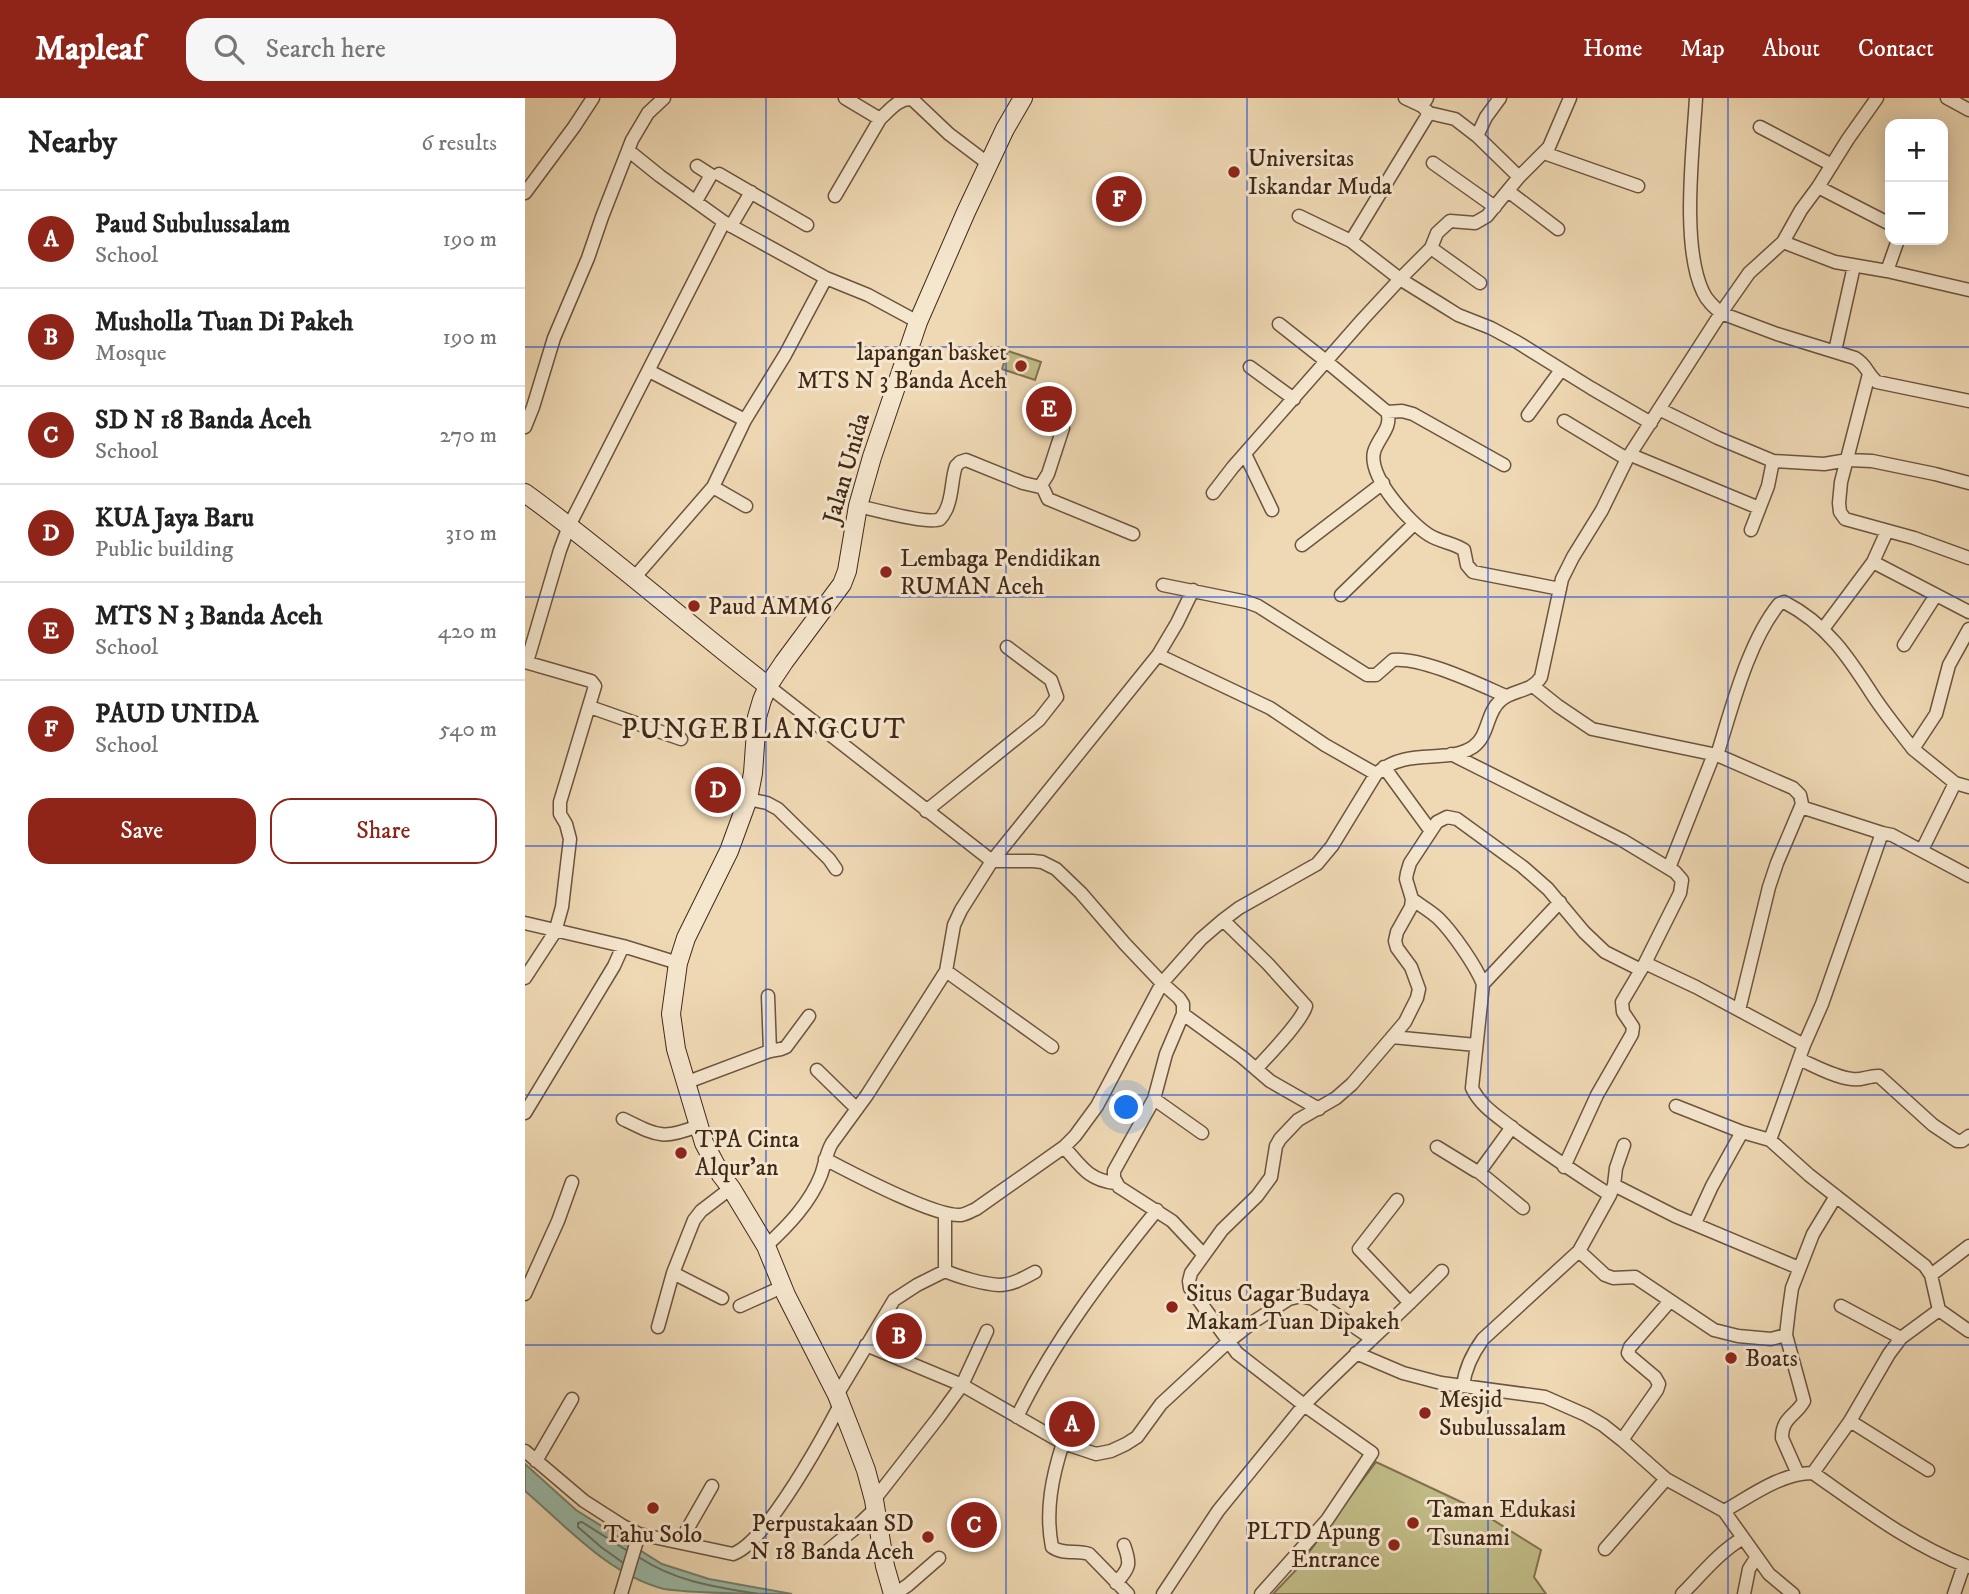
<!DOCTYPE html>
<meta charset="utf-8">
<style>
:root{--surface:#fff;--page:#f6f6f6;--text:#222;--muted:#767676;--line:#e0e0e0;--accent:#8f2418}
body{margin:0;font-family:"IM FELL DW Pica",serif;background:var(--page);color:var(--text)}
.controls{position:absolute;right:21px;top:21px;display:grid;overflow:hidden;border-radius:14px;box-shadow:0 4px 18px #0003}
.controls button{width:63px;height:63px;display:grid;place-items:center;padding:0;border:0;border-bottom:2px solid var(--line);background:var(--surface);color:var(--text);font:35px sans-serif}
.you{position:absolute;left:602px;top:1010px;width:24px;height:24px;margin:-18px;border:5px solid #fff;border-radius:50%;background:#1a73e8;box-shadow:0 0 0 10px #1a73e833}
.badge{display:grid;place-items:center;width:46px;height:46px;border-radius:50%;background:var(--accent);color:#fff;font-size:23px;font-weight:700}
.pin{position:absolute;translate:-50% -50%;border:4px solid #fff;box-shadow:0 2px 7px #0006}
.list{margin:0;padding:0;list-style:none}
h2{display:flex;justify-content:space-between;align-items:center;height:91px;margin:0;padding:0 28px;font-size:30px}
h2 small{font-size:23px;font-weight:400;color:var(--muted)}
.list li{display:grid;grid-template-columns:46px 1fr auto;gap:21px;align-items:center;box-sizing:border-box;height:98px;padding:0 28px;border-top:2px solid var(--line)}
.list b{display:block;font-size:26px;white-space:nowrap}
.list p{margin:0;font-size:23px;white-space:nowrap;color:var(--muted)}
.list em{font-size:23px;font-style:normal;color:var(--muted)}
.actions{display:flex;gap:14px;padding:21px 28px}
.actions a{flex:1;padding:16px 0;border:2px solid var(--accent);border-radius:21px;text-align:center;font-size:24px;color:var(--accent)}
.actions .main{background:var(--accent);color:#fff}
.icon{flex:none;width:38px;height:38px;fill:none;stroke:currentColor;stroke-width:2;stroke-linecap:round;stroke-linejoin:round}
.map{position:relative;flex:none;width:1444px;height:1496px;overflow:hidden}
header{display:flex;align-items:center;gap:42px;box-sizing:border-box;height:98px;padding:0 35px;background:var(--accent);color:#fff}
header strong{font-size:33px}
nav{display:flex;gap:38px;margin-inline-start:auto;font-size:24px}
.search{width:490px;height:63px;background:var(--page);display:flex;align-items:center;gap:18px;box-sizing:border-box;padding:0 24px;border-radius:21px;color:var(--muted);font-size:26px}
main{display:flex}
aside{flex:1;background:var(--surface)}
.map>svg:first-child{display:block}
</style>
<header>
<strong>Mapleaf</strong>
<div class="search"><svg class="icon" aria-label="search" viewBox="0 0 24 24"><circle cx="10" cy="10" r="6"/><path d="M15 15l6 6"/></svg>Search here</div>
<nav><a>Home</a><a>Map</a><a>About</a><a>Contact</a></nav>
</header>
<main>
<aside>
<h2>Nearby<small>6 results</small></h2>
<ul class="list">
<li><span class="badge">A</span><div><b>Paud Subulussalam</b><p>School</p></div><em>190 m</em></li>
<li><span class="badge">B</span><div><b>Musholla Tuan Di Pakeh</b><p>Mosque</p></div><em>190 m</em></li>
<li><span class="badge">C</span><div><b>SD N 18 Banda Aceh</b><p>School</p></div><em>270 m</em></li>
<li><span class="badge">D</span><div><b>KUA Jaya Baru</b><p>Public building</p></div><em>310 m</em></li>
<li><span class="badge">E</span><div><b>MTS N 3 Banda Aceh</b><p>School</p></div><em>420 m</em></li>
<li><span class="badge">F</span><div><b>PAUD UNIDA</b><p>School</p></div><em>540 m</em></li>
</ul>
<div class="actions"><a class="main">Save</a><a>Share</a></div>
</aside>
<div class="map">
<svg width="1444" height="1496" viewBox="0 0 1444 1496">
<rect width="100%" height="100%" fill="#efd9b4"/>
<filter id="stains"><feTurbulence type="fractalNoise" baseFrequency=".00286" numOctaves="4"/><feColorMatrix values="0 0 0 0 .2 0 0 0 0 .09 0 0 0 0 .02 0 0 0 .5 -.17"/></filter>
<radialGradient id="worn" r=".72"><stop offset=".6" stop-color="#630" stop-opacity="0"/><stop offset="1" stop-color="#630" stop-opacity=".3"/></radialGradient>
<path fill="#c1bc87" stroke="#81724f" stroke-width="2" d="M483,253L516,264L510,282L477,271Z
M851,1364L949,1410L1016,1452L1009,1479L1021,1496H748L770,1473Z"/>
<path fill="#9abba9" stroke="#76806f" stroke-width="2" d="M0,1366L51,1412L137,1466L184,1481L267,1496C229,1496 175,1496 139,1491C84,1477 41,1428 0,1393Z"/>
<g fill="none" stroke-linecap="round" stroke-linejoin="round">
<path stroke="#6e7260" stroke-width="2" d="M115,1460C152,1484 191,1489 233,1496
M97,1464L76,1449L53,1429V1425L57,1424L101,1452"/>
<g stroke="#6c543e" stroke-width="15">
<path id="street" d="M320,0L355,21C364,13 373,0 387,1L424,36L465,67
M880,0L897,8
M1171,0C1168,52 1156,148 1178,194C1182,203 1189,209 1196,215L1252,236L1330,260C1342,267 1342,276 1352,284L1444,303
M1422,0L1444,12
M904,15L930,21L952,38L994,79
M1235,29L1307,67
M952,38L961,19L975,0
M104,53L135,78L199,124L301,180L343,197L393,224
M1019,55L1113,88
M908,65L970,109
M194,76L282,127
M1293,89L1365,126
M983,93L1033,131
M0,95L49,29L68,0
M310,98L355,21
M171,103L186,77L172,68
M774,118L826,143L875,181L917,207L933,217L966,230L992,244L1066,290L1126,325
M206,128L226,94
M826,143L904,15L897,8L902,0
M1258,144L1310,164L1362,173L1444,192
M906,150L955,185
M1362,173L1373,142
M754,226L801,263L862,314C868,329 853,340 849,354C843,379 885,425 904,437C915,444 929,445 939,452L942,467L948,474L1035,491
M1310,253L1329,168
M725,269L769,301
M124,273L220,322
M1344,276L1316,384L1314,405L1315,414L1320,421L1389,440L1444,460
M1134,311L1193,340L1248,363L1299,366L1323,362L1347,363L1410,376L1444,385
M862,314L877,313L888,316L979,367
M1003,317L1036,272
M1039,323L1102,361
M0,329L8,309L29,240L63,160L77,119L107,42L123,15L139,0
M720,356L747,412
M1106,357L1234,410
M517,388L523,401L608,436
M688,395L708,369L838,221L875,181L906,150L912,135L925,123L950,125L962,118L994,79L1024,49L1045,0
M221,408L188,389L220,322L260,257L301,180
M333,408C347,411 405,427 415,421C417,419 420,414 421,412C428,398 426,382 431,368L435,364L441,362L498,385L515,389L523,376L538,330
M1226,432L1243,388L1248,363
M1362,433L1348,464L1444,514
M777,447L858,385
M109,480L188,389
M638,487L722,504L733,508L842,577H851L868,562C897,559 953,586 981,598
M816,497L889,426
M1298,531L1348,464
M1444,531L1424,567L1411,616L1388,651L1430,685L1444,689
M1379,547L1411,497
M633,557L745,610L800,647L851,676
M0,564L66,583L70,588L35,704V716L41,726L45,741L37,809L30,834L0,880
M2,564L35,452L44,428L199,124
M243,588L467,763H508L517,764L531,771L556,795L600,846L637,885L654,900L658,906V916L641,956L629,1001L589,1073V1080L594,1089L647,1123L679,1157
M1008,588L1033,608L1067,631L1192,657
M65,609L156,641
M926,656L1097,742L1150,774L1157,782L1155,795L1120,865L1097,904L1098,914L1108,929L1107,936L1072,997L1039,1069
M859,669L905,732
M223,701L242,705L253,711L304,761L311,771
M1276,709L1357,735
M401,713L514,622L532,599L526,582L482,549
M1397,752L1430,685
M1144,770L1189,656
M887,801C896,808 906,813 914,821C928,835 951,868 958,886
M698,822L743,866L781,908C777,923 743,958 731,971
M0,825L98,848L153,865
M1120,865L1171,889L1279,947L1245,1042
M421,873L527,949
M243,898L245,953
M1214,912L1244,789L1252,765L1277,706L1275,697L1268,690L1192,657C1207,610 1223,544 1254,506L1259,504C1302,526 1324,560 1349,599C1361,617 1375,634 1388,651
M658,916L717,959L745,983L794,1011
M867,939L951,947
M1279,947L1297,906L1357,735L1367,737L1444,778
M1274,961C1290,968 1309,979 1327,981C1336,983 1345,977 1354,978L1408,1027L1432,1043H1437L1444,1038
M292,972L332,1011
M160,985L245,953L256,951L261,949L284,918
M629,1001L677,1035
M1151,1008L1217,1034L1245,1042L1284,1077L1400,1168L1406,1177L1414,1212
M0,1015L89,868L98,848
M98,1021C133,1038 137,1042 173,1028
M539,1049C556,1068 563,1082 590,1085
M912,1049L951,1073H955L987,1029
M300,1061C327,1075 409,1119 436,1117C442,1116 446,1113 451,1111L539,1049L550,1038L572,1008L637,885L676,841L698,822L714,810L792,766L807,748L851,676C883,648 920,667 948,649C964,638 961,615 975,603C987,591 1006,595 1016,579L1037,481L1048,459L1077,412L1102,361L1196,215L1224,175L1258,144L1276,112L1293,89L1323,41L1352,0
M954,1074L998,1110
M1089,1087L1091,1070L1099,1047
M1085,1097L1089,1087L1150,1118L1274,1170
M872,1102L834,1151L885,1205
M1170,1125L1187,1088L1217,1034
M241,1148C263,1128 285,1105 296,1077C300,1066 301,1055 307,1045L342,997L421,873L429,827L436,812L467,763L633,557L652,525L668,492
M1054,1153L1080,1177L1088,1180L1110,1179L1189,1232L1213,1238L1246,1241L1261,1237
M420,1173C434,1179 458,1186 474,1187C487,1187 499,1180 510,1174
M148,1175L197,1200
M1406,1177L1444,1148
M0,1196L33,1123L47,1084
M215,1208L257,1189
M1316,1208L1376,1240
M1414,1212L1444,1233
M133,1229L148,1175L169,1122L176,1113L206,1090
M341,1247L437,1287L538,1345L571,1356L586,1353L601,1346L612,1339L636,1306L704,1243L728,1224L764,1201L776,1198L788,1201L846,1240
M831,1255L878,1275L916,1285L1020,1299L1061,1317L1078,1327L1097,1342L1141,1381L1199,1413L1244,1476L1268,1496
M938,1288C940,1270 947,1256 958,1241L1054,1153L1085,1097C1052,1076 1021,1055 990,1032C974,1019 956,1009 947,990L958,886L1035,804
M312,1297L369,1202L392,1187L420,1173V1115
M492,1319C528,1244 580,1176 632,1112
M1325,1323L1403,1372
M1097,1342L1132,1292L1134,1286L1130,1279L1105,1258L1103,1255L1105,1249L1145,1203
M538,1345C527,1379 520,1413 527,1449C538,1457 552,1452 564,1456L603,1496
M0,1353L59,1403L98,1428L114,1436L208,1456C223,1450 234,1435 244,1423C272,1386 294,1347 315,1307
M11,1363L47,1301
M1288,1375L1325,1323L1364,1256L1376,1240L1414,1212
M1273,1376L1257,1340C1257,1319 1271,1318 1279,1303L1261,1237L1264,1211L1267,1190L1288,1136L1311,1098
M349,1402L413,1320L437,1287L462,1233
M1199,1413C1226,1398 1256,1375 1288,1375C1338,1410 1386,1447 1444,1469
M155,1444L187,1388
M1080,1451L1141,1381
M300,1455L328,1432L350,1411
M591,1485C605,1470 606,1466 599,1447
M96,1496L114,1436
M370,1496L383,1487L414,1460
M638,1496L693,1413L779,1307L712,1255L665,1190L664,1183L666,1175L697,1132L732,1098L746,1079L751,1048L755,1041L773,1022L811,1000L827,986L880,924L892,900L894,891L886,869L872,850L870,843L872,834L886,809L887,801L881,781L882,775L885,765L912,724L922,719L932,721L998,769L1023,791L1059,834L1080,854L1116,872
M736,1496L802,1422L847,1355L779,1307C824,1261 872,1219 917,1173
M1157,1496C1177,1476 1193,1455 1218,1440
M1219,1496L1224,1471L1231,1460
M1429,1496L1439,1467"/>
</g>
<g stroke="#412817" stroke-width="20">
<path id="secondary" d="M0,395C84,456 161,525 243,588
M368,1496L360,1468L349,1402L341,1372L330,1343L312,1297L261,1197L241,1148L206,1090L196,1077L179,1045L151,951L146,916L153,865L161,840L204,753L223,701L228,675L232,619L237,602L243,588L259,564L317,486L322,473L333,408L347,359L393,224L441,114L480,31L498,0"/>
</g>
<use href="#street" stroke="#f5e6ce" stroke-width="12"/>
<use href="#secondary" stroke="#f5e6ce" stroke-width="18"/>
</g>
<path fill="none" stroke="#1d4ed8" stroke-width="2" stroke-opacity="0.55" d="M241,0V1496M481,0V1496M722,0V1496M963,0V1496M1203,0V1496M0,249H1444M0,499H1444M0,748H1444M0,997H1444M0,1247H1444"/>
<g fill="#8f2418" stroke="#f5e6ce" stroke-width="2.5">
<circle cx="709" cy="74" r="7"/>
<circle cx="496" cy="268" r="7"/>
<circle cx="361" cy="474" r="7"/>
<circle cx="169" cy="508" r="7"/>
<circle cx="156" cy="1055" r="7"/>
<circle cx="647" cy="1209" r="7"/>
<circle cx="1206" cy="1260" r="7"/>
<circle cx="900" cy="1315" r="7"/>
<circle cx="128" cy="1410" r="7"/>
<circle cx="888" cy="1425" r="7"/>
<circle cx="403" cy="1439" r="7"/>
<circle cx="869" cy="1447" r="7"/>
</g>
<g text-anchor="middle" stroke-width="6" stroke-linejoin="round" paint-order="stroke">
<g font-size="24" fill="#412817" stroke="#f5e6ce" text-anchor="start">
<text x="723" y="68">Universitas<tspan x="723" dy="28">Iskandar Muda</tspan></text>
<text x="482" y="262" text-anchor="end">lapangan basket<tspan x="482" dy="28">MTS N 3 Banda Aceh</tspan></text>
<text x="375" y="468">Lembaga Pendidikan<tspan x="375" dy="28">RUMAN Aceh</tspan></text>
<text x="183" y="516">Paud AMM6</text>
<text x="170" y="1049">TPA Cinta<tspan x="170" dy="28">Alqur'an</tspan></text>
<text x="661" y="1203">Situs Cagar Budaya<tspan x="661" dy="28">Makam Tuan Dipakeh</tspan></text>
<text x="1220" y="1268">Boats</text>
<text x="914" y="1309">Mesjid<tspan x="914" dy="28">Subulussalam</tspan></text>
<text x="902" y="1419">Taman Edukasi<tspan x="902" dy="28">Tsunami</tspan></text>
<text x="389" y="1433" text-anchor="end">Perpustakaan SD<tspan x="389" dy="28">N 18 Banda Aceh</tspan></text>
<text x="855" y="1441" text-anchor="end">PLTD Apung<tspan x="855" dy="28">Entrance</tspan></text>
<text x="128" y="1444" text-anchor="middle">Tahu Solo</text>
</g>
<g font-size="24" fill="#412817" stroke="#f5e6ce">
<text transform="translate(321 370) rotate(-74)" y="8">Jalan Unida</text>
</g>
<g font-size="28" letter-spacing="2" fill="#412817" stroke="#f5e6ce">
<text x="239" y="640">PUNGEBLANGCUT</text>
</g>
</g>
<rect width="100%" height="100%" filter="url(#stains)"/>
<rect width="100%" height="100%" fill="url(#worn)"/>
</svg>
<div class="controls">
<button>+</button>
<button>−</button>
</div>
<div class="you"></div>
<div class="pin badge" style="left:547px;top:1326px">A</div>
<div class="pin badge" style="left:374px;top:1238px">B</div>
<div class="pin badge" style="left:449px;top:1427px">C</div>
<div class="pin badge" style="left:193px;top:692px">D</div>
<div class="pin badge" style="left:524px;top:311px">E</div>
<div class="pin badge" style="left:594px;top:101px">F</div>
</div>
</main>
